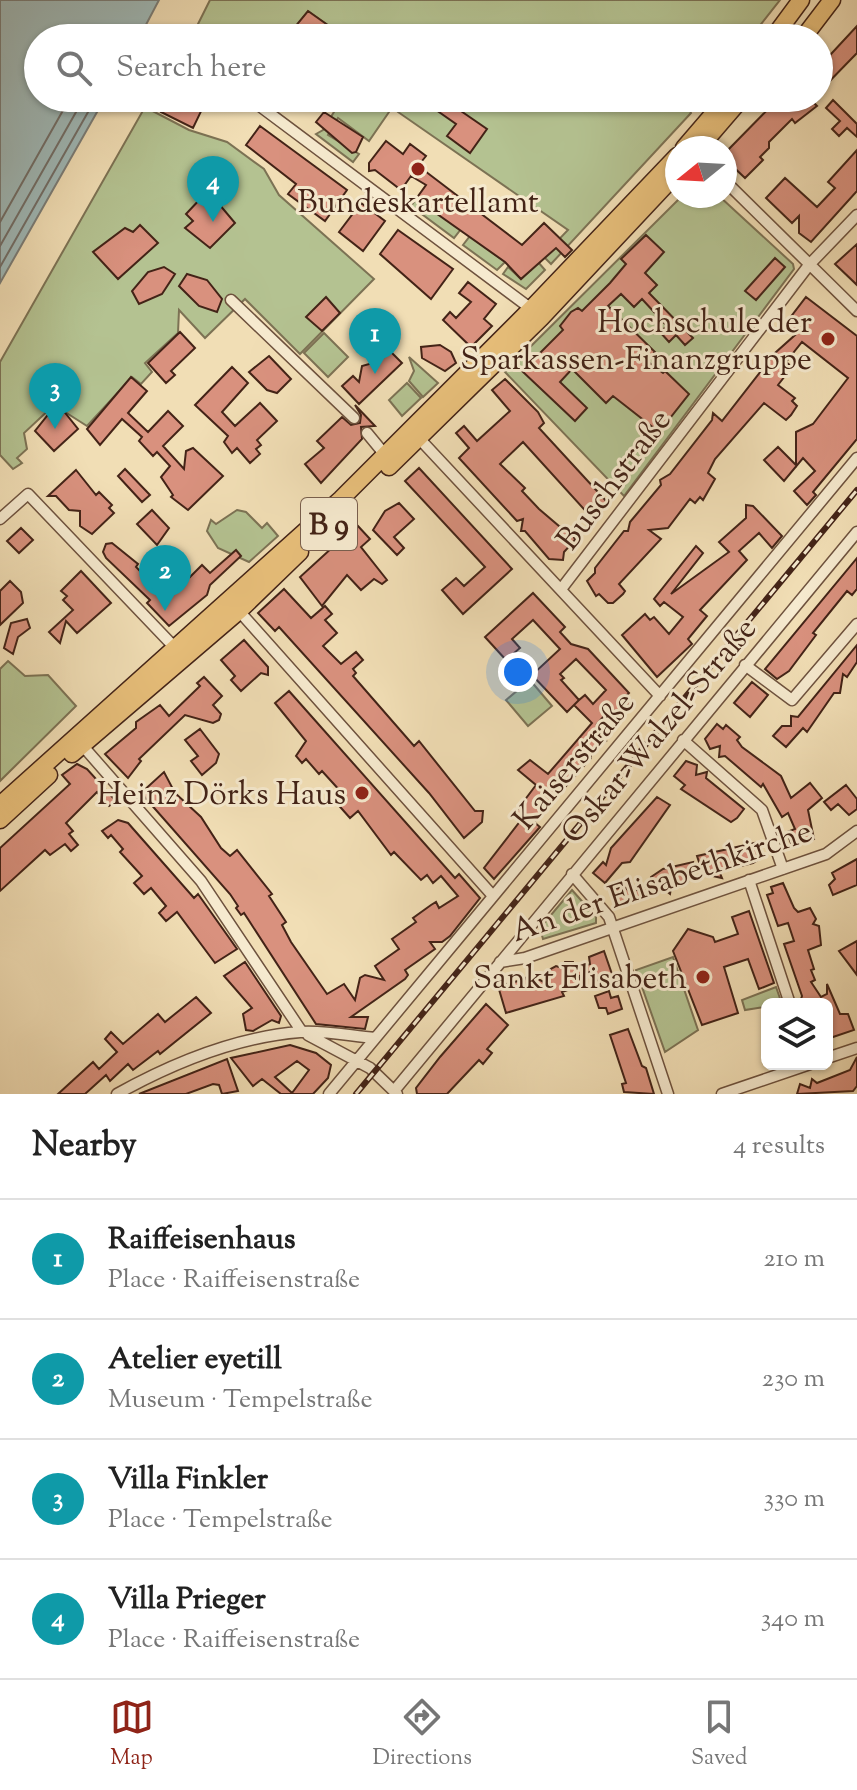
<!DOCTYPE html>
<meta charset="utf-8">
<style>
:root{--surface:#fff;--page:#f6f6f6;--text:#222;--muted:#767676;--line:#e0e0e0;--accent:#8f2418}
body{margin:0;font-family:"Sorts Mill Goudy",serif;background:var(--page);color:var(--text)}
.controls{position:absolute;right:24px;bottom:24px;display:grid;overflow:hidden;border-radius:12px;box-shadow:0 2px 6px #0004}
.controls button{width:72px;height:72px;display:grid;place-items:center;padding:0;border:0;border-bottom:2px solid var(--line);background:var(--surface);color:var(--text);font:40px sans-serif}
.compass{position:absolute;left:665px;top:136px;width:72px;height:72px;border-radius:50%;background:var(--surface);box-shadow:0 2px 6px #0004;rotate:252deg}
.you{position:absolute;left:518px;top:672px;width:28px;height:28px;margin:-20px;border:6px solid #fff;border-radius:50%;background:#1a73e8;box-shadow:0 0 0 12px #1a73e833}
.badge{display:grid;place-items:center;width:52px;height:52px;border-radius:50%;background:var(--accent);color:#fff;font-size:26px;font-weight:700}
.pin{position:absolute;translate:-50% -66px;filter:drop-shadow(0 2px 4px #0008)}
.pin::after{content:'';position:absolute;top:42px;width:28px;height:24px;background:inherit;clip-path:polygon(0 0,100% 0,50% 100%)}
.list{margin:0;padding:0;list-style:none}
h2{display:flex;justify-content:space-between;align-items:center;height:104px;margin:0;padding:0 32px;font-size:34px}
h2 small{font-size:26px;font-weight:400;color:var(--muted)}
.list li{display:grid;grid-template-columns:52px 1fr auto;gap:24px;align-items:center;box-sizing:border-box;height:120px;padding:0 32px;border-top:2px solid var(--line)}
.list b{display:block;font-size:30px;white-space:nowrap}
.list p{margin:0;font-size:26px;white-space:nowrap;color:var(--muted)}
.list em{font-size:26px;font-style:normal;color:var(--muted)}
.icon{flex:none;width:44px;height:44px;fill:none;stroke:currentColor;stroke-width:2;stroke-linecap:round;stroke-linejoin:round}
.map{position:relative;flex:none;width:857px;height:1094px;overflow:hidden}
.search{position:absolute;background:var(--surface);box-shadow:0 2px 6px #0004;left:24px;right:24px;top:24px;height:88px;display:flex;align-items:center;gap:20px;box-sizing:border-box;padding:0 28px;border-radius:44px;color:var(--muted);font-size:30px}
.sheet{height:584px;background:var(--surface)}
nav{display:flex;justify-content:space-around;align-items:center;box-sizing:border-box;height:112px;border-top:2px solid var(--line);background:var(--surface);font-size:22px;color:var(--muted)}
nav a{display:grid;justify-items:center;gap:4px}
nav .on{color:var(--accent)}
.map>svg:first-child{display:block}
</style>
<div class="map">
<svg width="857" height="1094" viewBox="0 0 857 1094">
<rect width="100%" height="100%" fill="#f1deb5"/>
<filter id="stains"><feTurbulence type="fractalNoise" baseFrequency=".0025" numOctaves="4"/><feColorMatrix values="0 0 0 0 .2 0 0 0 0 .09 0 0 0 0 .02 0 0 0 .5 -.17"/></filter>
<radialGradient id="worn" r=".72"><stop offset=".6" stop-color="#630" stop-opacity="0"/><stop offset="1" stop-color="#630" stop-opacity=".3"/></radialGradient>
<path fill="#b4c291" stroke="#7c7254" stroke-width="2" d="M210,0H780L750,38H346L308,11L287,38H199L193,34Z
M404,98H684L691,113L551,264L543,256L568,230L398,112Z
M382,100L388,104L389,112L369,141L338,118L328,135L359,154L353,162L316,134L323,130L337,107Z
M145,107L189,130L227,142L264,169L279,195L374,279L300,354L245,299L205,338L179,310L178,333L145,363L152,372L141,384L132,377L87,426L54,405L24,433L27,449L17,458L22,463L13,469L0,455V362Z
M682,196H719L793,264L794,269L624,496L505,372Z
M416,199L461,229L454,238L411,206Z
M470,236L505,262L497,270L463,245Z
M538,262L545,270L526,289L503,274L508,267L521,279Z
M324,333L348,357L328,377L304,353Z
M409,357L438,383L423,397L409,381L414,371Z
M407,383L421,398L402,416L389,400Z
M237,510L246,512L262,528L267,523L278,536L249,562L218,548L207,531L211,520L216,524Z
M8,661L25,676L48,675L76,706L0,781V669Z
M530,680L552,706L528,726L506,700Z
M572,890L596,917V923L543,939L540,928Z
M673,957L698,1030L665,1052L636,970Z
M776,987L782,1004L745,1010L742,1000Z"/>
<path fill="#9fb9b8" stroke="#7a7d78" stroke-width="2" d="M0,0H159L139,38H38V98H105L0,283Z"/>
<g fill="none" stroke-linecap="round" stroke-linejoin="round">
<path stroke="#716e68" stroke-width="2" d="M0,222L70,98
M0,246L84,98
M0,267L96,98"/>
</g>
<path fill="#d9917e" stroke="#432317" stroke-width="2" fill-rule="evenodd" d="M308,11L346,38H308L294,28Z
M857,26V53L819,92V67Z
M168,98L206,101L193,128L161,112Z
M419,98H442L487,129L470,153L447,136L456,124Z
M779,98H809L817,106L795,123L792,119L769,142V148L760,157L763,160L745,178L725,159V153Z
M833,100L857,124V137L847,128L839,136L832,129L840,121L826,108Z
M324,112L363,137L356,152L352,153L316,122Z
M260,126L347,190L325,221L288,194L296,184L246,145Z
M386,141L403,154L410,144L426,156L418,166L421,168L522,245L544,223L572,250L565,257L556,248L521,279L505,262L416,199L426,185L411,176L401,190L375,170L369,171V163Z
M857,150V191L811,242L799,233V216L792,223L766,198L785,178L817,207L835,188L828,182Z
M202,197L209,204L214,198L235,223L210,248L185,228L193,221L186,214Z
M361,203L385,221L363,251L339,232Z
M140,225L158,243L118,279L93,252L125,228L133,232Z
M398,230L453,269L431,299L380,254Z
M646,235L664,252L645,273L657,285L649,293L693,338L685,345L676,335L669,342L660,332L667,326L642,299L634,307L621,294L608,306L655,352L647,361L663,373L665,371L689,394L659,432L613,396L606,403L572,369L560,382L587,408L575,421L522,371L563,330L560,326L571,312L578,308L582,311L610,283L626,264L621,259Z
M857,244V285L835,264Z
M775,258L785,267L756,300L745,291Z
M164,267L175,274L162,294L139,304L132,291L148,272Z
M187,274L207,280L222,299L217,312L199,306L179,286Z
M468,282L496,304L484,319L492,326L471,347L443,320L450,312L456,318L471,302L459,293Z
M326,297L340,313L322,331L306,317Z
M806,297L857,336V439L813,492L816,495L807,505L794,491L815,471L803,458L784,481L764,460L778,447L796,465V432L813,424L848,378L802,342L786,362L792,367L778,385L795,398L792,401L797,406L791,415L786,420L764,403L715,459L708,473L715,479L703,500L700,497L695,503L690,499L668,528L649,530L661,539L619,584L625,591L623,594L613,603H608L599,594L596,596L587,581L595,573V568L624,531H628L630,522L661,485L660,480L670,474L712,420L713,413L722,421L775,353L795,335L783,327Z
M180,332L195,348L171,371L175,375L166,383L148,363Z
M384,345L402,363L359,404L342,386L353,376L359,382L362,366L380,361L374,355Z
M440,345L451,352L456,363L445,371L422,358L421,347Z
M269,356L291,379L277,393L267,390L249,372Z
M232,367L248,383L222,412L235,426L260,403L277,421L257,440L261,445L256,449L260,454L250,463L237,448L232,453L224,442L228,436L195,405Z
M131,377L147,391L128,413L148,432L168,411L183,426L163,446L184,469L186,451L193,448L223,476L188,510L171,497L173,495L161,477L170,466L157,452L153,456L139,441L142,437L122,419L100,445L87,429Z
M505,379L538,412L544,423L539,428L608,503L592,518L523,442L500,464L525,488L522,491L539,509L559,526L571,529L575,540L564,552L563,560L549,559L525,531H521L523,519L517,521L459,458L469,448L456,433L464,426L477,441L510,411L492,390Z
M355,405L375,426L361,427L362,439L321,483L305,464L324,448L317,441L342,417L351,425L360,423L361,415Z
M55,406L62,409L78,429L54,451L35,431Z
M419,468L512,569L463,614L442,590L456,578L464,586L485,567L405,481Z
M125,469L150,495L142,502L118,476Z
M76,470L96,495L99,492L112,505L109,508L114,513L92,534L80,526V511L69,510L56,496H48Z
M399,503L414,519L394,537L404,548L397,555L373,530L385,511Z
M746,505L753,506L782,536L772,548L759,533L739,551L747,560L700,610L707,616L688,639L692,644L657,677L622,635L645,614L650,620L654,617L669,634L683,617L664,602L660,606L654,599L696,546L703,553L671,594L729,552L719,542L746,518Z
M152,510L169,528L157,545L137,524Z
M357,525L370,539L361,547L387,580L382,584L374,579L361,590L347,575L322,606L300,577Z
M21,528L33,540L19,553L7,541Z
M112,543L138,564L136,567L163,595L186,572L190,577L202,565L210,573L236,550L241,556L210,585L207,595L169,626L147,603L150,600L106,558L103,552L106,544Z
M857,558V589L852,595L847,591L813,633L816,635L789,671L777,679L765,669Z
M81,571L111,603L77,633L66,621L60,643L49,632L73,610L63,600L67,596L61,591Z
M10,581L21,592L23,603L0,625V591Z
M284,589L311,618L325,606L332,614L325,620L337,633L323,646L341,664L356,652L363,660L353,669L356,673L353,676L414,746L419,741L475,811H483L482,822L464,838L429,793L279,627L275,631L258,613Z
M533,593L565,627L560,632L571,644L588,649L629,693L626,696L632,702L624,710L621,707L616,712L611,708L597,724L604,729L598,735L606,741L591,752V758L534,822L540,827L494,879L484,868L521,820L515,813L536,785L518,770L530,760L548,774L592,723L574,705L579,700L567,712L532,675L560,649L533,620L512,639L520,648L506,660L485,637ZM576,659L606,690L593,704L585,695L579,700L561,680L564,678L560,674Z
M27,619L30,628L18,637L13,654L4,648L11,623Z
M244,640L268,667V675L261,673L241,691L231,680L235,676L221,660Z
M857,645V662L847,677L843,674L840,693H834L807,732L803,728L786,747L773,736L782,726H791V716L798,717Z
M204,677L222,696L213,705L221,714L219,720L213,723L185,715L139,759L141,761L128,778L105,754L136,728V722L160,705L169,716L200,686L197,683Z
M752,682L768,695L750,717L734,703Z
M289,691L455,878L459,874L480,898L450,936L442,942H430L435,949L405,970L408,975L405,979L351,1017H368L365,1029L316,1024L244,913L241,915L236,908L238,906L230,894L141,793L164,772L175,793L201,817L221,848L230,856L237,850L272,894L269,896L286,922L282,925L291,942L327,994L344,984L355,1000L360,978L365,975L384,980L375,966L399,949L392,939L416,922L413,918L431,905L436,902L439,908L458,896L441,876L433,883L427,875L421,880L394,852L391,855L358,811L350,818L334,800L342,793L322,771L319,774L306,759L302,763L296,756L306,741L275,703Z
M717,724L723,729L726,725L740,737L737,740L742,747L781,776L791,798L810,783L822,798L808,810L814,839L792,846L787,832L795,829L788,813L782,817L763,784L761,787L725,756L719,757L720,746L710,749L705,739Z
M200,729L219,754L216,763L202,775L191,761L198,756L185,740Z
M686,761L697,765L696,775L707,772L706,778L744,809L737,818L731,822L681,789L685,785L674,776Z
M77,764L87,769L116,801L109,806L97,792L66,823L73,831L69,834L78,845L71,851L65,844L50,855L45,850L0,891V848L70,784L62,775Z
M846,785L857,799V809L849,815L838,804L831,810L824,802Z
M657,797L670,805L630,862L622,863L605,883L593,873L603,862L606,865L611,848Z
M118,820L128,823L194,898L198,894L237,949L215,963L177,912L166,921L159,913L166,906L151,888L144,894L134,883L142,876L120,852L123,849L111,835L108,838L102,831Z
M759,842L764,856L753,863L719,871L722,878L703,874L697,856Z
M857,859V885L833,895L829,885L835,879L832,873Z
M693,862L688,882L671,888L670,894L665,890L619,906L613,890L624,886L630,892L650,886L651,877L663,869Z
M783,883L794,908L798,912L810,908L816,919L813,924L819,926L821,945L808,950L814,969L811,970L815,980L811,982L821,997L827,994V984L840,1014H848L854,1030L827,1039V1004L800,1002L802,996L784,944L794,941L788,923L778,926L767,895L773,893L771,887Z
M749,911L774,983L759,989L748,959L724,967L738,1013L702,1025L673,951L688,929L713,937L715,942L738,934L732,917Z
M857,941V975L839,951Z
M604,951L614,980L600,985L594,970L579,976L582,985L562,992L564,996L506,1013L498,986L518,981L521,977L525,979L529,974L549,985L545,972L556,966L562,968L565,962H573L575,969L590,964L589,957Z
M245,962L281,1016L279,1023L272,1020L253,1031L246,1030L243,1014L252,1008L224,976Z
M609,991L611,998L618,996L622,1009L608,1014L606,1008H599L595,996Z
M196,997L211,1013L160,1054L158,1051L133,1070L128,1064L110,1081L106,1075L85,1094H58L93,1062L99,1069L117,1052L105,1039L111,1032L123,1044L158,1014L165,1022Z
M486,1004L508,1025L487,1049L492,1053L483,1064L479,1060L447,1094H417L416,1088L440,1057Z
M628,1029L642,1066L646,1068L654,1094L624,1092L622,1084L626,1083L610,1035Z
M290,1045L316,1053L331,1065L328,1078L313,1094H281L262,1079L253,1086L231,1058ZM297,1061L309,1070L292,1093L275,1077Z
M857,1057V1086L853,1091L797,1094L800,1084L810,1088L812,1079L817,1083L850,1070Z
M227,1059L238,1091L222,1094L219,1085L213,1084L186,1094H139Z"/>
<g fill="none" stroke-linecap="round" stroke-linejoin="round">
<g stroke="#6e523e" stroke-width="13">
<path id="minor" d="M249,98L534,311
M725,181L857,311
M231,300L354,418
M367,433L386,456
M415,434L660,696
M0,519L28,494L178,651
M562,588L809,265L857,215
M239,611L493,896
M745,665L792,700L857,624
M683,740L762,810L783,869
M82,745L201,881L302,1032
M572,874L609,917L668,1094
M749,880L790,1004
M500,962L525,958L826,854L857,831
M308,1035L370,1068L397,1094
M827,1058L857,1048
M394,1091L857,532
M117,1094C171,1064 237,1037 300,1032C324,1030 351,1036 375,1038
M329,1094L857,458
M722,1094L810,1064"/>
</g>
<g stroke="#432317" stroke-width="19">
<path id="primary" d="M773,38L801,0
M803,38L832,0
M684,148L727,98
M699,148L742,98
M389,467L541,318L677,173
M72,754L239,611L300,552
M0,805L341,499L531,309L677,156
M0,820L49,775"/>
</g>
<use href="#minor" stroke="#f6eacf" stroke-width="10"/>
<use href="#primary" stroke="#e8bf7a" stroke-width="16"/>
<g stroke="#432317" stroke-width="6">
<path id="rail" d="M356,1094L857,490"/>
</g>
<use href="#rail" stroke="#f6eacf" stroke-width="3" stroke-dasharray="9" stroke-linecap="butt"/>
</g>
<g fill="#8f2418" stroke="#f6eacf" stroke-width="3">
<circle cx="418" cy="169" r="8"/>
<circle cx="828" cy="339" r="8"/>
<circle cx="362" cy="793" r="8"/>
<circle cx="703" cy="977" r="8"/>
</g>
<g text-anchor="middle" stroke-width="6" stroke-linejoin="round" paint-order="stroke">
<rect fill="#f6eacf" stroke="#795f4e" stroke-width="2" x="301" y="498" width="56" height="52" rx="6"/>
<g font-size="30" font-weight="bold" fill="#432317">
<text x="329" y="534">B 9</text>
</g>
<g font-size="32" fill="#432317" stroke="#f6eacf" text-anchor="end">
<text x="418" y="212" text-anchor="middle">Bundeskartellamt</text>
<text x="812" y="332">Hochschule der<tspan x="812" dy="37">Sparkassen-Finanzgruppe</tspan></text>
<text x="346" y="804">Heinz Dörks Haus</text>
<text x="687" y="988">Sankt Elisabeth</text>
</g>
<g font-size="32" fill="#432317" stroke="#f6eacf">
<text transform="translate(613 479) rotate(-53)" y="11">Buschstraße</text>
<text transform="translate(658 730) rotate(-50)" y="11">Oskar-Walzel-Straße</text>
<text transform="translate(573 760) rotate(-50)" y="11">Kaiserstraße</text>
<text transform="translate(661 880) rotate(-19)" y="11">An der Elisabethkirche</text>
</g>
</g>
<rect width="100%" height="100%" filter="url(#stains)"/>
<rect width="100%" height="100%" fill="url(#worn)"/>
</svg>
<div class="controls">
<button><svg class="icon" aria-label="layers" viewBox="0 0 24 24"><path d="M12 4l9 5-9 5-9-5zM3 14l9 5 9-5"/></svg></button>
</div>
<svg class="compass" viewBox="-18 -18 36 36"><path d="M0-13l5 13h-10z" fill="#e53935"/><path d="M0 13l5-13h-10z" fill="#767676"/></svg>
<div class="you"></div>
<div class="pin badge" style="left:375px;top:374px;background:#0f9aa8">1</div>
<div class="pin badge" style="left:165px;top:611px;background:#0f9aa8">2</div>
<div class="pin badge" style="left:55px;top:429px;background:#0f9aa8">3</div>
<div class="pin badge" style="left:213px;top:222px;background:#0f9aa8">4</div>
<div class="search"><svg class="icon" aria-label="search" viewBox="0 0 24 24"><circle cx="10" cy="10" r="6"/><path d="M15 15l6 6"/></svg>Search here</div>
</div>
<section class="sheet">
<h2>Nearby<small>4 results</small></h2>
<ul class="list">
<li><span class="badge" style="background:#0f9aa8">1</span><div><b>Raiffeisenhaus</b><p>Place · Raiffeisenstraße</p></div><em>210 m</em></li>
<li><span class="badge" style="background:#0f9aa8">2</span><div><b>Atelier eyetill</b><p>Museum · Tempelstraße</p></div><em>230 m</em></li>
<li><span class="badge" style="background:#0f9aa8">3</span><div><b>Villa Finkler</b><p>Place · Tempelstraße</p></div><em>330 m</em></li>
<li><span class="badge" style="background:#0f9aa8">4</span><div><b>Villa Prieger</b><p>Place · Raiffeisenstraße</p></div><em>340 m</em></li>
</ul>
</section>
<nav>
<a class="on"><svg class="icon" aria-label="map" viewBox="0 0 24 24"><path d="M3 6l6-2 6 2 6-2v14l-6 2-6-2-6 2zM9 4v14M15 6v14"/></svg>Map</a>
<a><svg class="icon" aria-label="directions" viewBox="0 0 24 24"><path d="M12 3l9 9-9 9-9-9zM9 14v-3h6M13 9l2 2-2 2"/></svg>Directions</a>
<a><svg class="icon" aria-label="saved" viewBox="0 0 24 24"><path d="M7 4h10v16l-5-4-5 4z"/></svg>Saved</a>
</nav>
